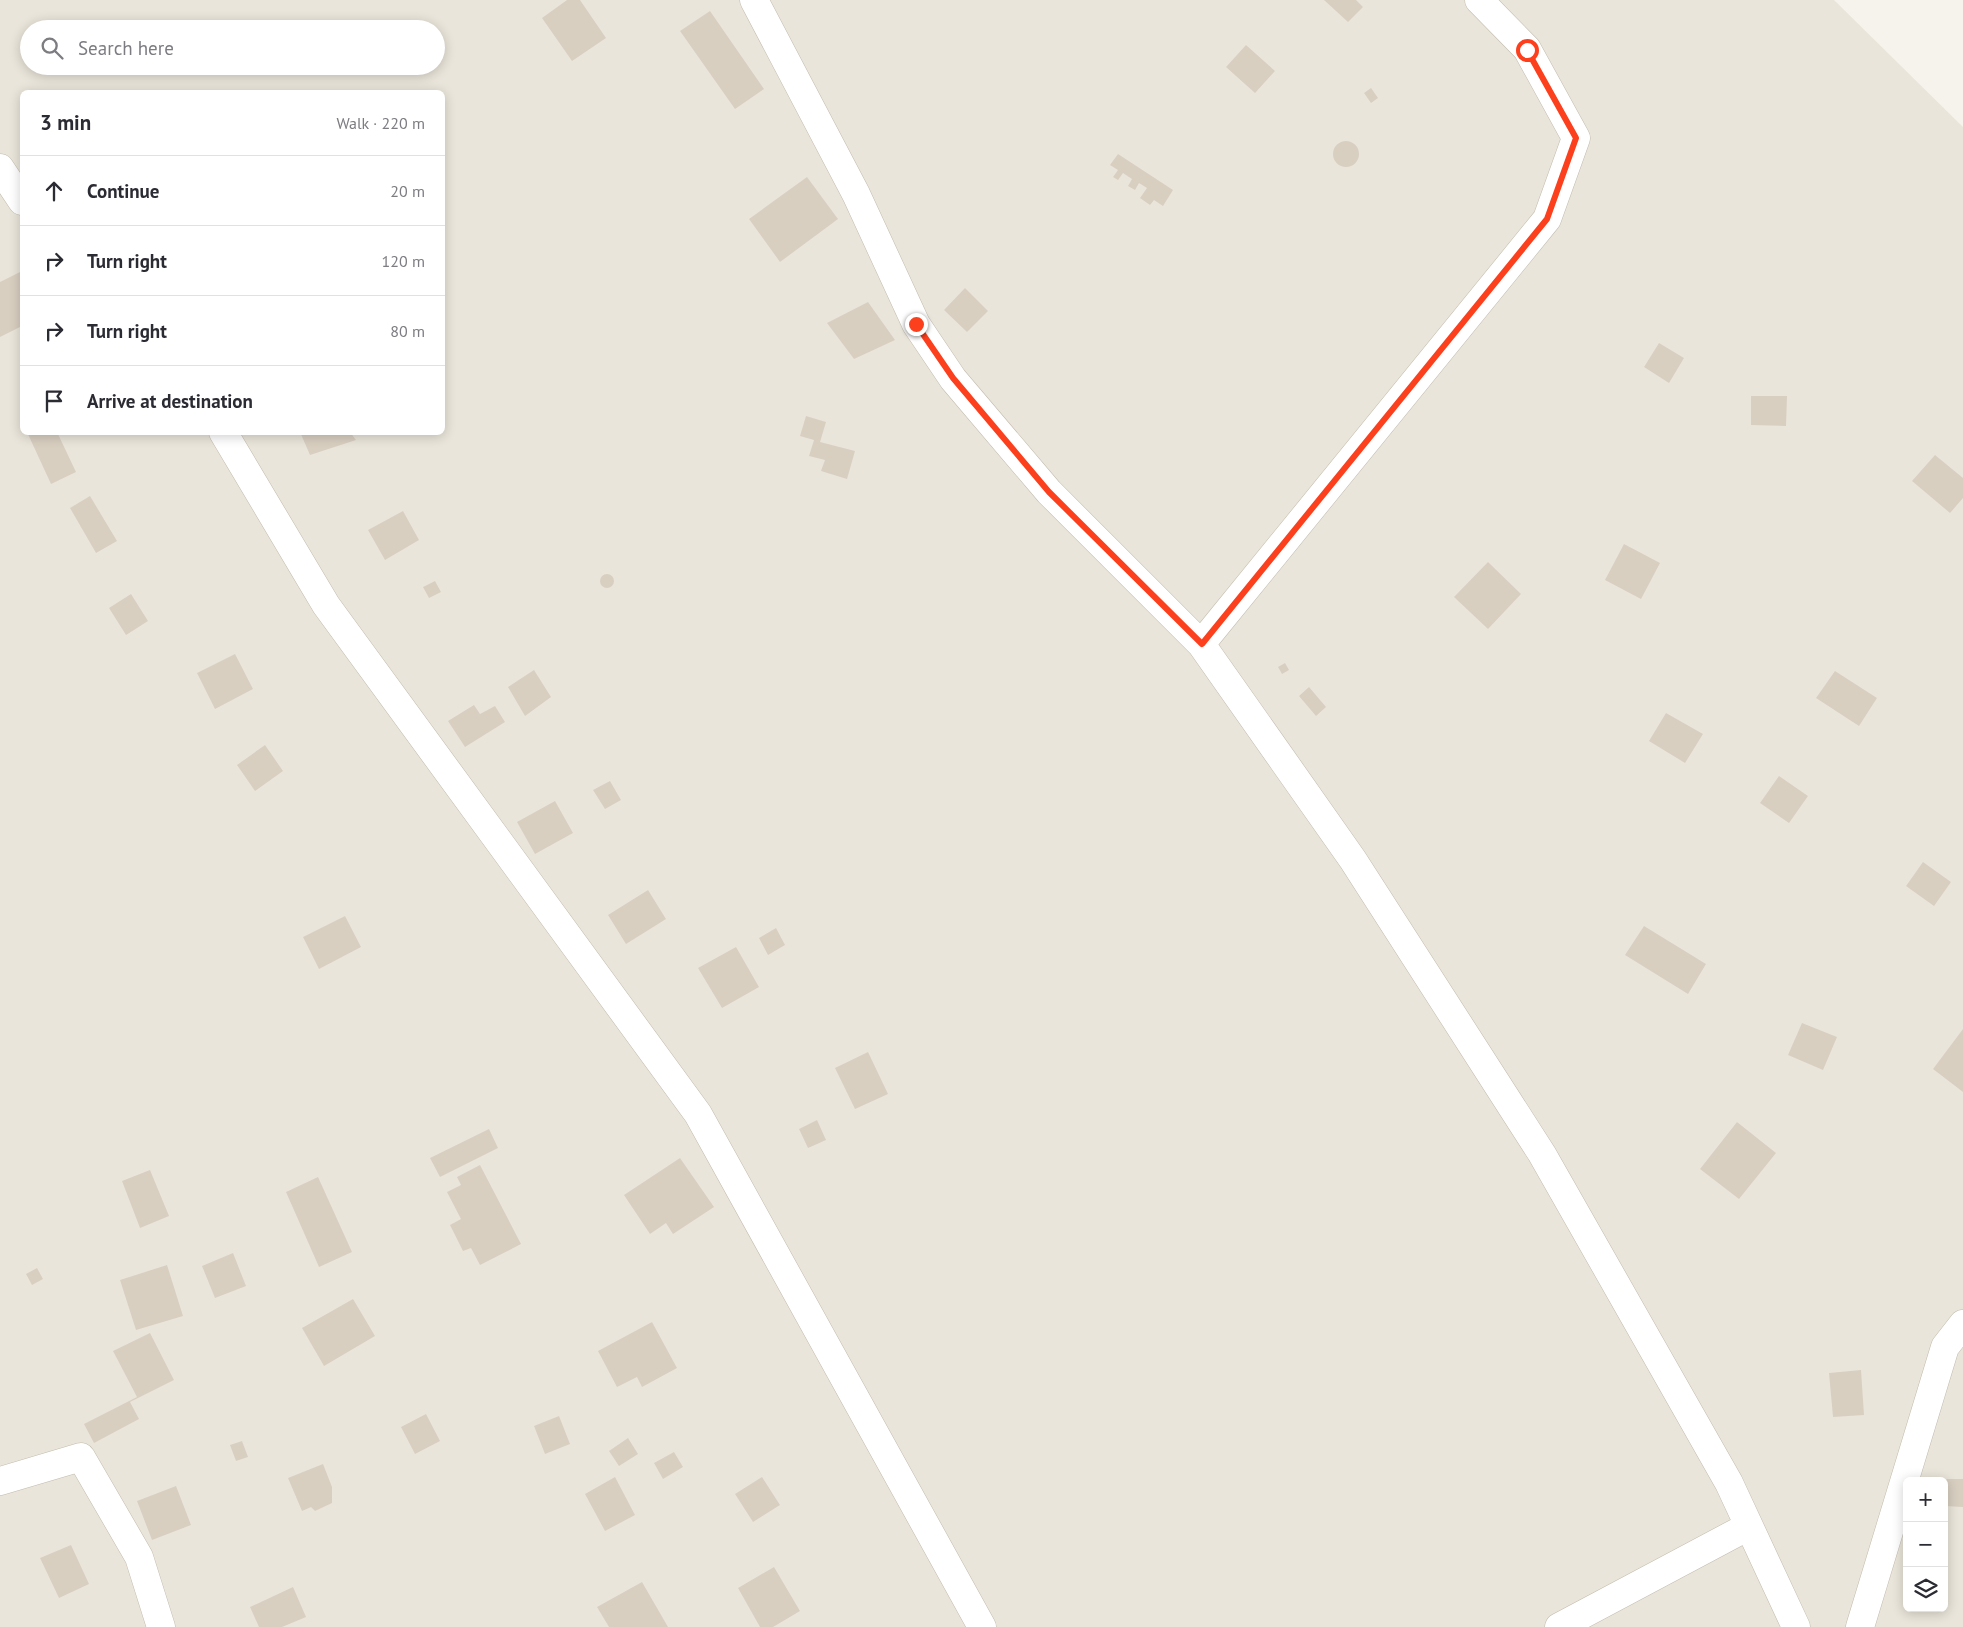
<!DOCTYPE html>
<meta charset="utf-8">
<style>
:root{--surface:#fff;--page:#f2f2f3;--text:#2b2b33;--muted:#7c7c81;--line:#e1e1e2}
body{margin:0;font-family:"PT Sans",sans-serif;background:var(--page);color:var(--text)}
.controls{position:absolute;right:15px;bottom:15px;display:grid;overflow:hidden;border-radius:8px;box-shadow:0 2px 12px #0003}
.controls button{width:45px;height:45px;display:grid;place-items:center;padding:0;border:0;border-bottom:1px solid var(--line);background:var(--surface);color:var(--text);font:25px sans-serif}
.stop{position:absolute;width:15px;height:15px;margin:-11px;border:4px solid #fc3f1d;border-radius:50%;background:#fff}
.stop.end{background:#fc3f1d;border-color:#fff;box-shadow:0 1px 5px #0008}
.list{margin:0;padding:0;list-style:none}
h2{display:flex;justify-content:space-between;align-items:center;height:65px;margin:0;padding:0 20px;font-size:21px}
h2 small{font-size:16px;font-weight:400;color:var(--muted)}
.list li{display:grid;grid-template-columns:32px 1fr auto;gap:15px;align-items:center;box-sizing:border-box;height:70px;padding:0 20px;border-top:1px solid var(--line)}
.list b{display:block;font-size:19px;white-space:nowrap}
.list em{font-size:16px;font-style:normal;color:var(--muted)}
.icon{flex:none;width:28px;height:28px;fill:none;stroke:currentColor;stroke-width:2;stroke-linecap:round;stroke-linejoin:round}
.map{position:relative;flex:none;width:1963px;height:1627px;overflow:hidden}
.search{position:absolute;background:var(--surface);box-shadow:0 2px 12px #0003;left:20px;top:20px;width:425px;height:55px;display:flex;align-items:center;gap:12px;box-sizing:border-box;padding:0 18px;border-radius:28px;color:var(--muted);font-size:19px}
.panel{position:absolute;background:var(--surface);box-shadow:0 2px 12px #0003;left:20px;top:90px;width:425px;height:345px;border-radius:8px}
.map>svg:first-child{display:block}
</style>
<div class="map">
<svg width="1963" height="1627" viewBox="0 0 1963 1627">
<rect width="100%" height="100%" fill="#f6f3ec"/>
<path fill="#eae5da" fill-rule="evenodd" d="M0,0H1834L1963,127V1627H0ZM29,29H436V66H29ZM22,92H442V432H22ZM1907,1481H1944V1608H1907Z"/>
<path fill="#d8cfc1" d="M567,0H580L606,38L572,61L542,18Z
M1324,0H1356L1363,7L1348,22Z
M710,11L764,89L735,109L680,31Z
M1246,45L1275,71L1255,93L1226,67Z
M1371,88L1378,98L1371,103L1364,93Z
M1333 154a13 13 0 1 1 26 0a13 13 0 1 1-26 0Z
M1118,154L1173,190L1163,206L1154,200L1150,205L1140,198L1147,188L1139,183L1135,190L1128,186L1132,179L1123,173L1118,180L1113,177L1118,170L1110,165Z
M807,177L838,219L780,262L749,219Z
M22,271V326L0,337V282Z
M965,288L988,311L967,332L944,310Z
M868,302L895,340L854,359L827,323Z
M1659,343L1684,358L1669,383L1644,367Z
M1751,396H1787L1786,426L1751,425Z
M806,416L826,422L820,442L855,451L847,479L821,471L825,460L809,456L814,440L800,436Z
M27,432H57L76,472L51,484Z
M300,432H350L356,440L310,455Z
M1935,455L1963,478V498L1950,513L1912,481Z
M90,496L117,541L96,553L70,508Z
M403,511L419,540L385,560L368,530Z
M1624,544L1660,563L1641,599L1605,580Z
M1488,562L1521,594L1488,629L1454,597Z
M600 581a7 7 0 1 1 14 0a7 7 0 1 1-14 0Z
M435,581L441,592L429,598L423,587Z
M131,594L148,621L126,635L109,608Z
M235,654L253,689L215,709L197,673Z
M1285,663L1289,670L1282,674L1278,667Z
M534,670L551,697L525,716L508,687Z
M1835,671L1877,698L1859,726L1816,698Z
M1309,687L1326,707L1316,716L1299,696Z
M474,705L480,714L495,706L505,722L465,747L448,721Z
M1666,713L1703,734L1685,763L1649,741Z
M265,745L283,771L255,791L237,765Z
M1779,776L1808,796L1789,823L1760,803Z
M610,781L621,800L605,809L593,790Z
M555,801L573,833L535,854L517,822Z
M1923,862L1951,882L1934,906L1906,886Z
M648,890L666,919L626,944L608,915Z
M345,916L361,947L319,969L303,937Z
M1644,926L1706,964L1688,994L1625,955Z
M776,928L785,945L768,955L759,938Z
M736,947L759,987L722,1008L698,968Z
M1802,1023L1837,1037L1823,1070L1788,1055Z
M1963,1029V1092L1933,1069Z
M868,1052L888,1094L855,1109L835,1068Z
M817,1120L826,1140L808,1148L799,1129Z
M1737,1122L1776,1153L1739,1199L1700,1169Z
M489,1129L498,1148L440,1177L430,1158Z
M680,1158L714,1207L673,1234L666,1223L650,1234L624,1195Z
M480,1165L521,1244L480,1265L471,1248L463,1251L450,1225L461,1219L447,1192L461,1185L457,1177Z
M150,1170L169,1216L140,1228L122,1181Z
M318,1177L352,1252L319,1267L286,1192Z
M233,1253L246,1286L215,1298L202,1266Z
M167,1265L183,1316L136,1330L120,1280Z
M37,1268L43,1279L32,1285L26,1274Z
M353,1299L375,1336L324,1366L302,1328Z
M652,1322L677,1368L642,1387L637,1377L617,1387L598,1351Z
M150,1333L174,1380L130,1402L139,1419L94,1443L84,1424L137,1397L113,1351Z
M1861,1370L1864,1415L1833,1417L1829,1373Z
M426,1414L440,1441L415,1454L401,1427Z
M559,1416L570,1444L545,1454L534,1426Z
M628,1438L638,1454L619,1466L609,1451Z
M242,1441L248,1457L236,1461L230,1445Z
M674,1452L683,1467L663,1479L654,1463Z
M323,1464L332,1487V1503L315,1511L311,1507L302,1511L288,1478Z
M615,1477L635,1515L605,1531L585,1494Z
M762,1477L780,1505L753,1522L735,1494Z
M1943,1479H1963V1507L1944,1506Z
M176,1486L191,1525L152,1540L137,1501Z
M71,1545L89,1584L59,1598L40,1558Z
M774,1567L800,1611L773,1627H760L738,1588Z
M642,1582L668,1627H609L597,1607Z
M293,1587L306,1617L282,1627H259L250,1607Z"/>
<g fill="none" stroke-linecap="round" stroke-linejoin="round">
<g stroke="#c2bbae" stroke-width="29">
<path id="minor" d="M754,0L856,194L916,324L953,379L1049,492L1201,644L1353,860L1542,1154L1729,1483L1796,1627
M0,168L22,201
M223,432L326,605L698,1114L982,1627
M1201,644L1547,219L1576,138L1527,49L1479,0
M0,1481L81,1457L139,1557L161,1627
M1559,1627L1749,1526
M1860,1627L1945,1347L1963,1324"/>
</g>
<use href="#minor" stroke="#fff" stroke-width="28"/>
</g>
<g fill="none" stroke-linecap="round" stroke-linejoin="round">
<path stroke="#fc3f1d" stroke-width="6" d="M916,324L953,378L1049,492L1202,644L1547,219L1576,138L1527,50"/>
</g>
</svg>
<div class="controls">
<button>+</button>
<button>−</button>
<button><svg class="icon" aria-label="layers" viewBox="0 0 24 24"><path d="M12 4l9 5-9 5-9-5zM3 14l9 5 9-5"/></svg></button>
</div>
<div class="stop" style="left:1527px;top:50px"></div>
<div class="stop end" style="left:916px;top:324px"></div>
<div class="search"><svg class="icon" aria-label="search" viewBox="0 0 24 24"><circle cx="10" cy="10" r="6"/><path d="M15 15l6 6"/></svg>Search here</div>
<section class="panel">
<h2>3 min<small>Walk · 220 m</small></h2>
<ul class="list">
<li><svg class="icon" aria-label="ahead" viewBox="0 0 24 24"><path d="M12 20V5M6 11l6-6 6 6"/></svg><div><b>Continue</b></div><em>20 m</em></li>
<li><svg class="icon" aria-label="right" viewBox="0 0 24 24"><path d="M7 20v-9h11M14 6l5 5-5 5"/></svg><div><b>Turn right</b></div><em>120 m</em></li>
<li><svg class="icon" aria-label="right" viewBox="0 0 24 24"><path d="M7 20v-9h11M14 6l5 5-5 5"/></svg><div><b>Turn right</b></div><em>80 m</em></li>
<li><svg class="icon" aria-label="arrive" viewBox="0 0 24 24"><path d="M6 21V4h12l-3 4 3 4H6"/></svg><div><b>Arrive at destination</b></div></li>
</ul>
</section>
</div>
